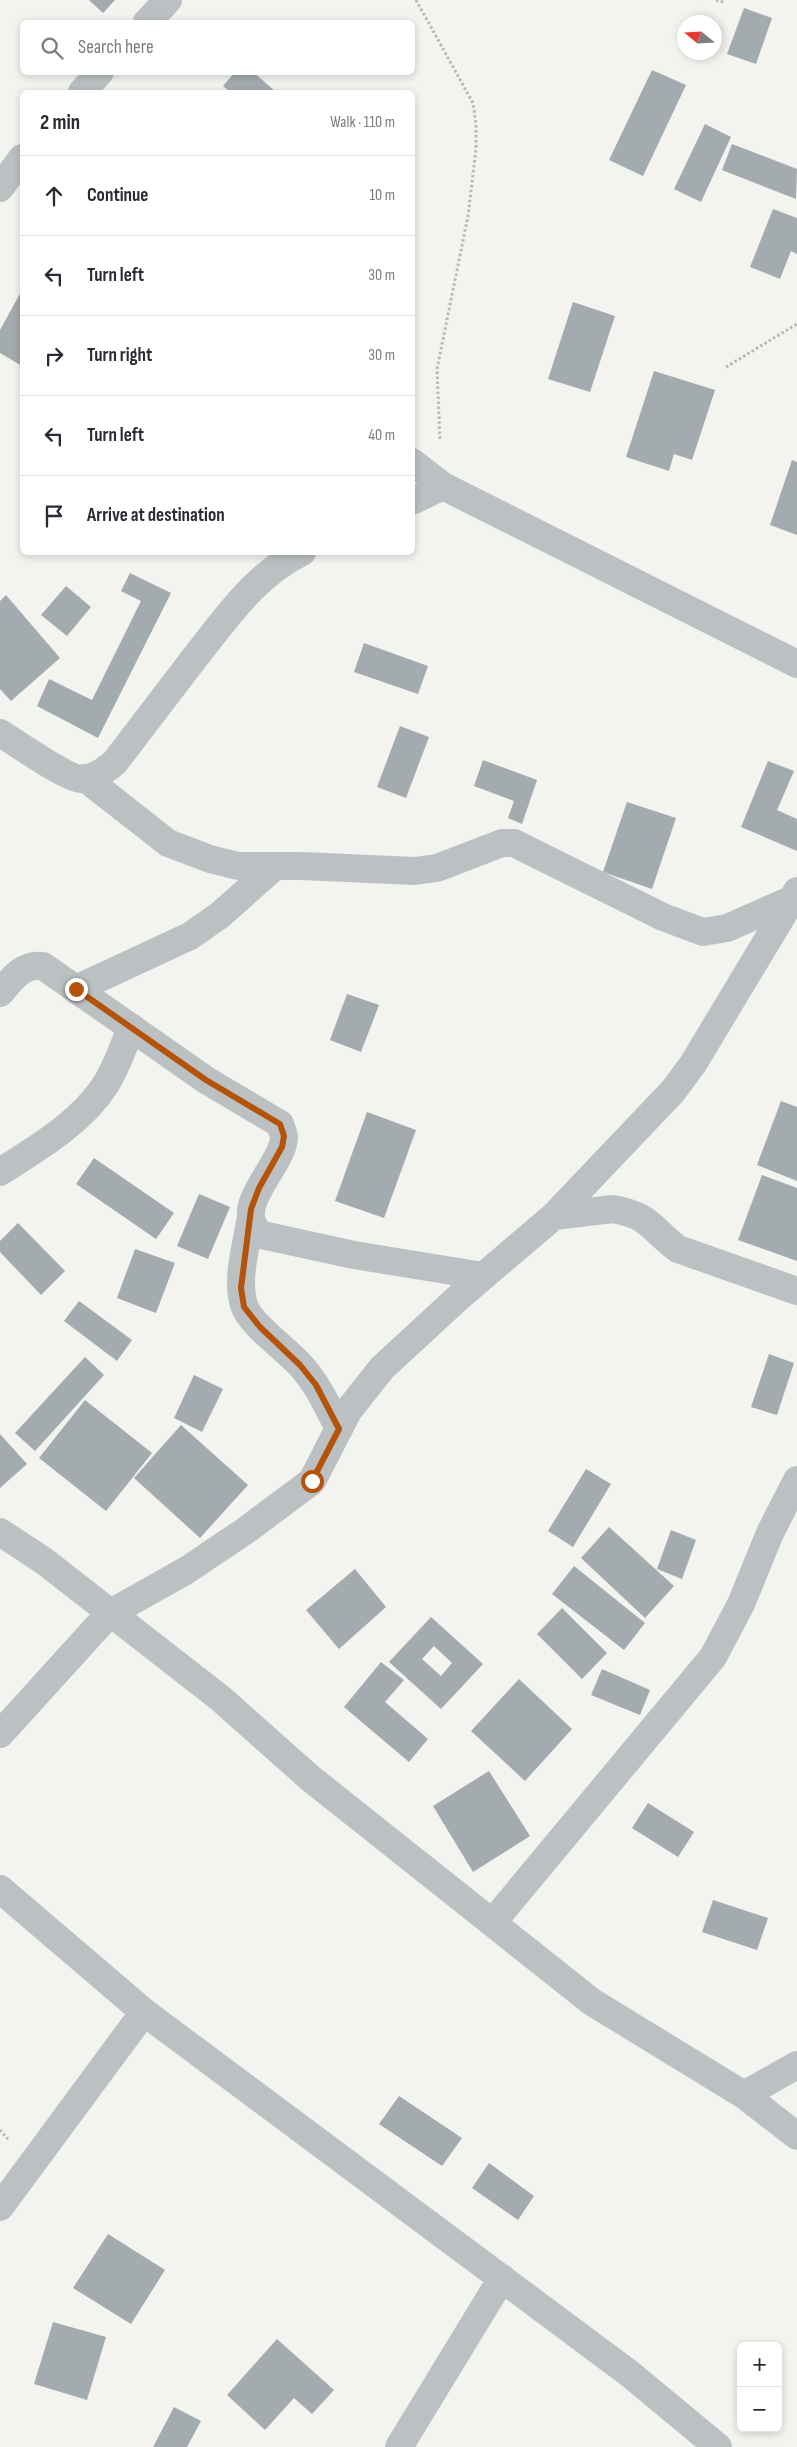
<!DOCTYPE html>
<meta charset="utf-8">
<style>
:root{--surface:#fff;--page:#f7f7f7;--text:#2b2b33;--muted:#7c7c81;--line:#e1e1e2}
body{margin:0;font-family:"Sofia Sans Condensed",sans-serif;background:var(--page);color:var(--text)}
.controls{position:absolute;right:15px;bottom:15px;display:grid;overflow:hidden;border-radius:8px;box-shadow:0 2px 8px #0003}
.controls button{width:45px;height:45px;display:grid;place-items:center;padding:0;border:0;border-bottom:1px solid var(--line);background:var(--surface);color:var(--text);font:25px sans-serif}
.compass{position:absolute;left:677px;top:15px;width:45px;height:45px;border-radius:50%;background:var(--surface);box-shadow:0 2px 8px #0003;rotate:288deg}
.stop{position:absolute;width:15px;height:15px;margin:-11px;border:4px solid #b45309;border-radius:50%;background:#fff}
.stop.end{background:#b45309;border-color:#fff;box-shadow:0 1px 5px #0008}
.list{margin:0;padding:0;list-style:none}
h2{display:flex;justify-content:space-between;align-items:center;height:65px;margin:0;padding:0 20px;font-size:21px}
h2 small{font-size:16px;font-weight:400;color:var(--muted)}
.list li{display:grid;grid-template-columns:32px 1fr auto;gap:15px;align-items:center;box-sizing:border-box;height:80px;padding:0 20px;border-top:1px solid var(--line)}
.list b{display:block;font-size:19px;white-space:nowrap}
.list em{font-size:16px;font-style:normal;color:var(--muted)}
.icon{flex:none;width:28px;height:28px;fill:none;stroke:currentColor;stroke-width:2;stroke-linecap:round;stroke-linejoin:round}
.map{position:relative;flex:none;width:797px;height:2447px;overflow:hidden}
.search{position:absolute;background:var(--surface);box-shadow:0 2px 8px #0003;left:20px;top:20px;width:395px;height:55px;display:flex;align-items:center;gap:12px;box-sizing:border-box;padding:0 18px;border-radius:8px;color:var(--muted);font-size:19px}
.panel{position:absolute;background:var(--surface);box-shadow:0 2px 8px #0003;left:20px;top:90px;width:395px;height:465px;border-radius:8px}
.map>svg:first-child{display:block}
</style>
<div class="map">
<svg width="797" height="2447" viewBox="0 0 797 2447">
<rect width="100%" height="100%" fill="#f3f3f0"/>
<path fill="#a3abae" fill-rule="evenodd" d="M89,0H115L103,13Z
M744,8L772,18L756,64L727,54Z
M652,70L686,85L643,176L609,160Z
M235,72H253L276,92H230L223,86Z
M705,124L731,137L701,202L674,189Z
M732,144L797,169L796,199L722,170Z
M773,209L797,218V254L791,251L780,279L750,267Z
M22,290V366L0,353V330Z
M573,302L615,316L590,392L548,379Z
M654,371L715,390L692,460L674,454L669,471L626,457Z
M792,460L797,462V535L770,525Z
M130,573L171,593L98,738L37,706L49,679L92,700L141,601L121,591Z
M66,586L91,607L67,636L41,615Z
M6,595L60,658L11,701L0,689V601Z
M364,643L428,666L418,694L354,672Z
M400,726L429,737L406,798L377,787Z
M483,760L537,780L522,824L508,818L514,801L474,786Z
M768,761L794,771L777,810L797,819V851L741,827Z
M627,802L676,818L652,889L603,872Z
M347,994L379,1005L361,1052L330,1040Z
M781,1101L797,1107V1181L757,1165Z
M367,1112L416,1130L384,1218L335,1201Z
M94,1158L174,1213L156,1239L76,1184Z
M762,1175L797,1188V1261L738,1240Z
M199,1194L230,1207L208,1259L177,1246Z
M18,1223L65,1271L41,1295L0,1252V1241Z
M135,1249L175,1263L156,1313L117,1298Z
M79,1301L132,1340L117,1361L64,1321Z
M769,1354L794,1363L777,1415L751,1407Z
M85,1357L104,1375L35,1451L15,1433Z
M194,1375L223,1389L202,1432L174,1418Z
M85,1400L152,1453L106,1511L39,1458Z
M181,1425L248,1485L200,1538L134,1478Z
M0,1434L27,1464L0,1488Z
M586,1469L611,1484L573,1547L548,1531Z
M609,1527L674,1586L645,1618L581,1558Z
M671,1530L696,1540L682,1579L657,1569Z
M574,1566L645,1623L624,1650L552,1594Z
M355,1569L386,1607L339,1649L306,1610Z
M562,1608L607,1653L582,1679L537,1634Z
M431,1617L483,1664L441,1709L389,1662ZM434,1646L452,1663L441,1676L422,1659Z
M381,1662L404,1680L385,1702L428,1739L409,1762L344,1707Z
M602,1669L650,1690L640,1715L591,1695Z
M519,1679L572,1729L525,1781L471,1731Z
M489,1771L530,1836L473,1872L433,1806Z
M648,1803L694,1832L678,1857L632,1828Z
M713,1900L768,1918L757,1950L702,1932Z
M399,2096L462,2138L442,2166L379,2124Z
M489,2163L534,2196L518,2220L472,2188Z
M108,2234L165,2270L131,2324L73,2288Z
M53,2322L106,2337L87,2400L34,2384Z
M277,2339L334,2390L312,2414L294,2398L265,2430L227,2395Z
M174,2407L201,2421L187,2447H153Z"/>
<g fill="none" stroke-linecap="round" stroke-linejoin="round">
<path stroke="#b5b9ba" stroke-width="3" stroke-dasharray="2.5 2.5" stroke-linecap="butt" d="M416,0L473,103L476,124V149L468,216L437,369L440,441
M716,0L723,2
M726,367L797,324
M0,2130L8,2139"/>
<path stroke="#bbc0c2" stroke-width="28" d="M147,22L168,0
M82,92L100,72
M0,188L22,158
M412,462L443,486L797,664
M412,501L443,486
M0,733C15,742 66,778 81,779C93,779 106,770 115,762C142,727 169,691 196,656C227,617 256,574 302,552
M85,778L168,843L210,859L238,866H301L415,871L437,868L502,843H514L663,917L703,932L727,928L793,899
M76,989L190,936L220,915L275,866
M0,993C12,979 23,963 43,966L206,1080L280,1124C281,1128 284,1134 284,1138C282,1168 228,1209 262,1235L354,1255L483,1276
M0,1172C38,1148 82,1122 106,1084C117,1066 124,1046 131,1027
M554,1216L613,1209C623,1211 636,1214 644,1220C656,1228 666,1241 678,1249L797,1291
M250,1222C246,1247 236,1280 244,1305C251,1326 287,1349 302,1367C318,1385 328,1407 339,1429
M0,1532L44,1561L220,1698L310,1778L592,2002L744,2095L797,2136
M0,1734L109,1614L187,1570L245,1531L312,1481L348,1411L382,1368L460,1296L554,1216L673,1091L693,1064L797,891
M0,1889L144,2012L630,2374L718,2447
M492,1923L713,1657L741,1604L770,1533L797,1480
M744,2095L797,2065
M0,2207L144,2012
M399,2447L502,2278"/>
</g>
<g fill="none" stroke-linecap="round" stroke-linejoin="round">
<path stroke="#b45309" stroke-width="6" d="M76,989L206,1080L280,1124L284,1136L282,1147L259,1188L251,1209L241,1288L244,1307L260,1327L300,1365L316,1385L339,1429L312,1481"/>
</g>
</svg>
<div class="controls">
<button>+</button>
<button>−</button>
</div>
<svg class="compass" viewBox="-18 -18 36 36"><path d="M0-13l5 13h-10z" fill="#e53935"/><path d="M0 13l5-13h-10z" fill="#7c7c81"/></svg>
<div class="stop" style="left:312px;top:1481px"></div>
<div class="stop end" style="left:76px;top:989px"></div>
<div class="search"><svg class="icon" aria-label="search" viewBox="0 0 24 24"><circle cx="10" cy="10" r="6"/><path d="M15 15l6 6"/></svg>Search here</div>
<section class="panel">
<h2>2 min<small>Walk · 110 m</small></h2>
<ul class="list">
<li><svg class="icon" aria-label="ahead" viewBox="0 0 24 24"><path d="M12 20V5M6 11l6-6 6 6"/></svg><div><b>Continue</b></div><em>10 m</em></li>
<li><svg class="icon" aria-label="left" viewBox="0 0 24 24"><path d="M17 20v-9H6M10 6l-5 5 5 5"/></svg><div><b>Turn left</b></div><em>30 m</em></li>
<li><svg class="icon" aria-label="right" viewBox="0 0 24 24"><path d="M7 20v-9h11M14 6l5 5-5 5"/></svg><div><b>Turn right</b></div><em>30 m</em></li>
<li><svg class="icon" aria-label="left" viewBox="0 0 24 24"><path d="M17 20v-9H6M10 6l-5 5 5 5"/></svg><div><b>Turn left</b></div><em>40 m</em></li>
<li><svg class="icon" aria-label="arrive" viewBox="0 0 24 24"><path d="M6 21V4h12l-3 4 3 4H6"/></svg><div><b>Arrive at destination</b></div></li>
</ul>
</section>
</div>
